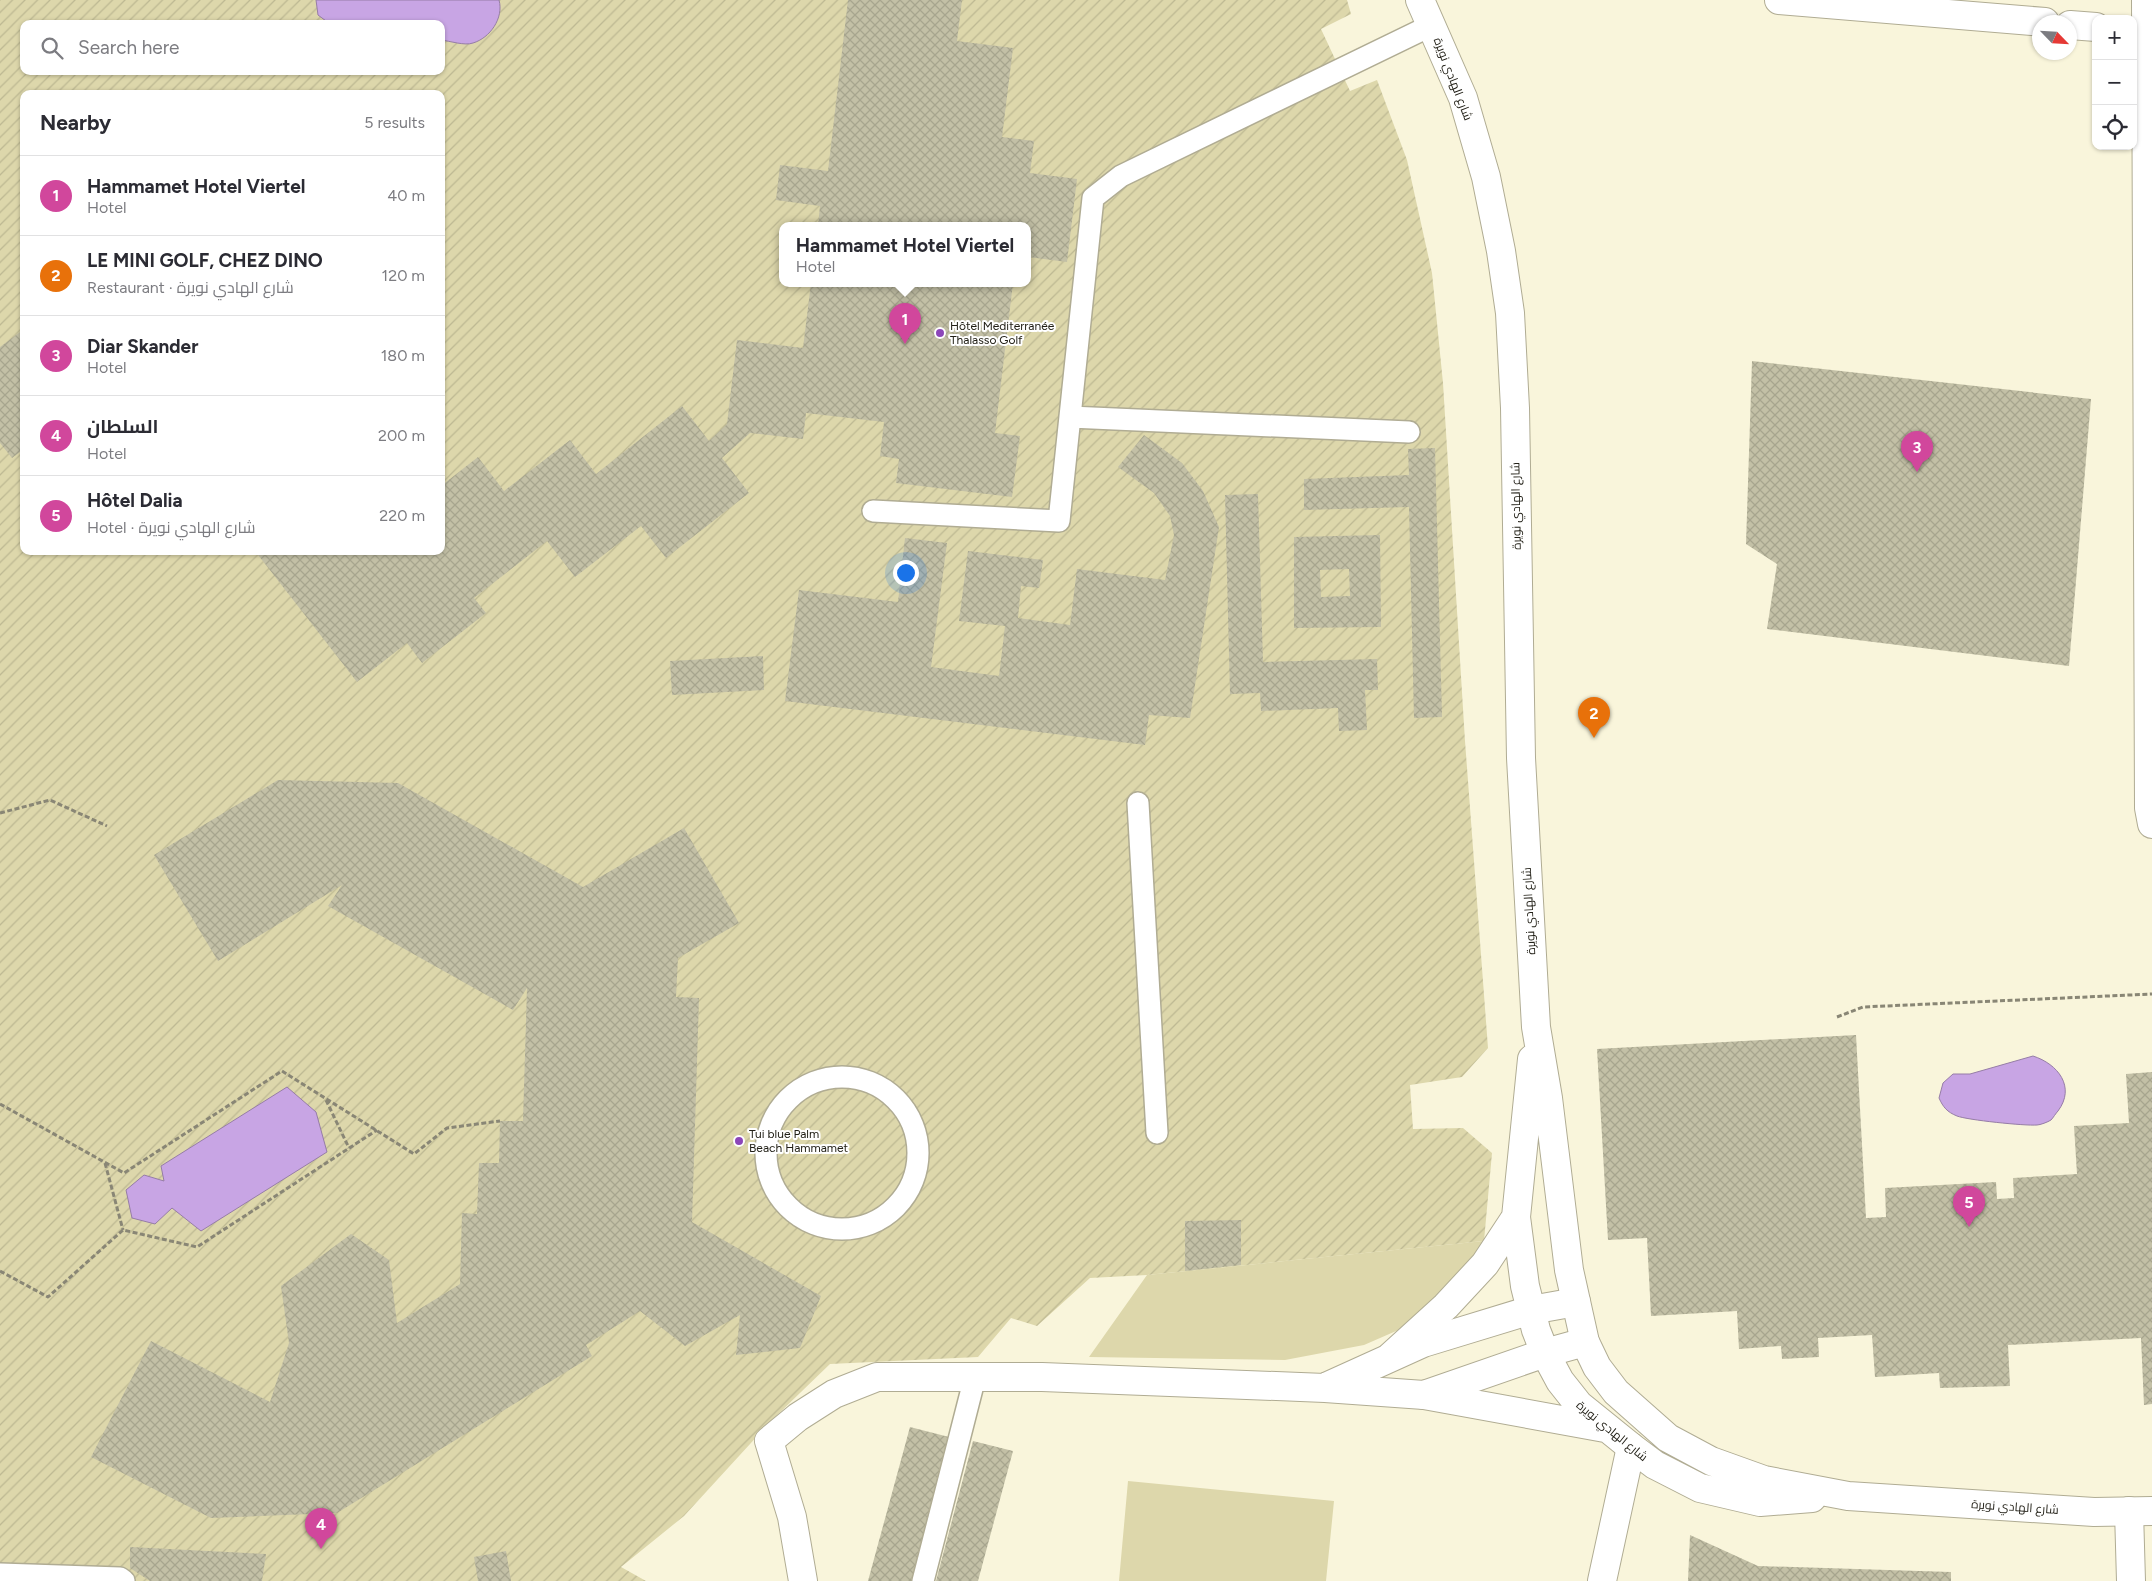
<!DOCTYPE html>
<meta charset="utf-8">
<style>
:root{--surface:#fff;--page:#f2f2f3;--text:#2b2b33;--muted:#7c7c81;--line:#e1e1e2;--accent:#d93025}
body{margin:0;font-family:Figtree,Cairo,sans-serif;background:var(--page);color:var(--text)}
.controls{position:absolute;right:15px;top:15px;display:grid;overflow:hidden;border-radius:10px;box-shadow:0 1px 4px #0004}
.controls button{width:45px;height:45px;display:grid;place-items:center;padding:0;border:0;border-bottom:1px solid var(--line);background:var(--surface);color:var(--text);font:25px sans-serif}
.compass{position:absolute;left:2032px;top:15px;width:45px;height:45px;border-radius:50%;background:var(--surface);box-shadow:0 1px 4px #0004;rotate:115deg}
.you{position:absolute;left:905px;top:572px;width:18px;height:18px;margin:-12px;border:4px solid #fff;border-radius:50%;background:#1a73e8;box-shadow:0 0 0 8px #1a73e833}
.badge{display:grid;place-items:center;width:32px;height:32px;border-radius:50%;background:var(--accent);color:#fff;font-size:16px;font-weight:700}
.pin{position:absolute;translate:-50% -41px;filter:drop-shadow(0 1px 2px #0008)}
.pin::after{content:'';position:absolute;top:26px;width:18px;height:15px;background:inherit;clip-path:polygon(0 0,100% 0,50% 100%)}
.popup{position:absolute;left:779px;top:222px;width:252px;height:65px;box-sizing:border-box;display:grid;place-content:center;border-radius:10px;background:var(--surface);filter:drop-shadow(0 1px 4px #0005);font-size:16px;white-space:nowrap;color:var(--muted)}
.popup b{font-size:19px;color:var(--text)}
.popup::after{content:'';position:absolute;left:50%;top:100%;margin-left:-10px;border:10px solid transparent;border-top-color:var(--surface)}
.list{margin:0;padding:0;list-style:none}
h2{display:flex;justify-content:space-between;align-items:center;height:65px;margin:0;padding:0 20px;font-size:21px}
h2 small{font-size:16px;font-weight:400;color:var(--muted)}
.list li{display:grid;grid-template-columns:32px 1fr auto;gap:15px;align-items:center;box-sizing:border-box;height:80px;padding:0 20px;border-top:1px solid var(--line)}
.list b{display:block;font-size:19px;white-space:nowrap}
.list p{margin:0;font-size:16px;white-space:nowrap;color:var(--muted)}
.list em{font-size:16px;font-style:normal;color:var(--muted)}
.icon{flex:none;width:28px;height:28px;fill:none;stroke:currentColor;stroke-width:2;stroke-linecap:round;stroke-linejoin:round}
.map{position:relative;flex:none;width:2152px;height:1581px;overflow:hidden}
.search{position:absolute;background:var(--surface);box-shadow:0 1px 4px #0004;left:20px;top:20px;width:425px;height:55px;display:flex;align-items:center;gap:12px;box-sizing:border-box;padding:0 18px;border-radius:10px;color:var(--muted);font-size:19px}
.panel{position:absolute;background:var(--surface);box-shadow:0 1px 4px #0004;left:20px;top:90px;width:425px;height:465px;border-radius:10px}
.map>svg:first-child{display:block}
</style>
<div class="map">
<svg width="2152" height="1581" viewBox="0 0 2152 1581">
<defs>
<pattern id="garden-furrows" width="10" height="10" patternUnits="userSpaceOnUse" patternTransform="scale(1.25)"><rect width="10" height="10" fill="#ddd7ab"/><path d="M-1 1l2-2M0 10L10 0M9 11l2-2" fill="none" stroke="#bdb892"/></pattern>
<pattern id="building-cross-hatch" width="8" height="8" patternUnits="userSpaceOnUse" patternTransform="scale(1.25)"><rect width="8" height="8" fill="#c3c0a6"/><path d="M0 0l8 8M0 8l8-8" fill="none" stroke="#a7a58e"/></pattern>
</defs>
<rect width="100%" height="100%" fill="#f9f5db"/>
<path fill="#ddd7ab" d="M1484,1241L1464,1272L1403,1328L1364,1345L1285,1360L1089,1357L1147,1275Z
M1128,1481L1334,1501L1326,1581H1119Z"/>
<path fill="url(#garden-furrows)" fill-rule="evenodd" d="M0,0H1347L1351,14L1321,29L1350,91L1377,80L1407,160L1432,273L1443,383L1465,741L1488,1048L1462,1077L1410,1085L1413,1129L1463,1128L1492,1153L1484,1241L1147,1275L1090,1278L1037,1326L1011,1318L978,1357L830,1364L771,1421L684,1516L621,1567L646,1581H0ZM24,24H441V71H24ZM24,94H441V551H24ZM782,225H1028V283H782Z"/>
<path fill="#c8a5e4" stroke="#967da6" d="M316,0H499C504,18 490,38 473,43C465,46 450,41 441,40V24H330L318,15Z
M2033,1056C2058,1064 2076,1087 2058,1111C2056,1113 2053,1118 2051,1120C2048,1122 2040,1125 2037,1125C2025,1126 1967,1120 1957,1116C1947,1112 1943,1107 1939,1098L1943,1083L1953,1074H1970Z
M287,1087L316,1112L327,1152L201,1231L172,1208L155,1224L132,1218L126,1190L144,1175L164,1181L161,1166Z"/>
<path fill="url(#building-cross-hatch)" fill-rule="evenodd" d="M848,0H962L957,41L1013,48L1002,137L1034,141L1030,173L1077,179L1067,262L1028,257V225H818L820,206L776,200L780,165L828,171Z
M811,283H1013L995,433L1020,436L1012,497L896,483L899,459L880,456L884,422L806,413L803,439L750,433L722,458L749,493L666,558L641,526L575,577L547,541L474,598L486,613L422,663L407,643L357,682L255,551H441V486L478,457L504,491L570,440L596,474L682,406L709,441L727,424L737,340L803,348Z
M24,329V449L12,458L0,443V347Z
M1752,361L2091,399L2069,666L1767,629L1777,564L1746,544Z
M1144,435L1182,463L1203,491L1219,527L1190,718L1149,715L1145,745L785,701L799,590L898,602L905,538L947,543L931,667L999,676L1005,626L959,621L968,551L1043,560L1039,588L1021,586L1018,618L1070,625L1077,569L1165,580L1174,535L1170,516L1154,493L1118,467Z
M1435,448L1442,717L1414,718L1409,507L1304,510V479L1409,475L1408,449Z
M1258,494L1263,662L1377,659L1378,690H1365L1367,730L1339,731L1338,708L1261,711L1260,693L1230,694L1225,495Z
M1380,535L1381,627L1294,628V537ZM1349,569L1350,596L1321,597L1320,570Z
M763,656L764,690L672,695L670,661Z
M278,780L398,783L583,887L684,828L739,923L678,958L676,997L699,998L692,1222L821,1296L800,1348L736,1355L740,1315L685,1346L640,1311L586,1345L592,1356L337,1513L211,1518L91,1457L151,1341L270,1402L289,1343L281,1286L351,1234L389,1260L397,1323L460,1284L462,1213L477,1214L479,1163H499L500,1121H523L527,988L513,1010L328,906L342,885L218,961L154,855Z
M1856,1035L1866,1218L1886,1217L1885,1188L1996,1182L1997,1199L2014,1198L2013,1178L2077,1174L2074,1126L2129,1123L2126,1074L2152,1072V1404L2144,1405L2141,1338L2008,1345L2010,1386L1940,1388L1939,1373L1875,1377L1872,1335L1818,1338L1819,1357L1782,1359L1781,1346L1739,1349L1737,1311L1651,1316L1647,1238L1608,1240L1597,1049Z
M1241,1220V1265L1185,1271V1221Z
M910,1427L949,1437L911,1581H868Z
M973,1441L1013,1451L978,1581H936Z
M1690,1535L1758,1566L1951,1572V1581H1688Z
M130,1547L266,1554L262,1581H150L130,1568Z
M506,1551L511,1581H478L474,1557Z"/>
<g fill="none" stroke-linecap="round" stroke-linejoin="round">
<g stroke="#b0ac93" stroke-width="24">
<path id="service" d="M1070,417L1409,432
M873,511L1059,521L1093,198L1121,176L1432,25
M1138,803L1157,1133
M766 1153a76 76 0 1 1 152 0a76 76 0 1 1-152 0Z
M0,1574L120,1578L124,1581
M923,1581L975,1377"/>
</g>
<g stroke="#b0ac93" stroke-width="30">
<path id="minor" d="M1779,0L2045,22
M2146,0L2149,808L2152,824
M2070,25L2096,27
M1328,1386L1423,1343L1531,1310L1576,1302
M2129,1511L2131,1581
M803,1581L792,1517L769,1441L798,1417L834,1394L877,1377H1042L1325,1388L1424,1395L1545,1353L1585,1342
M1602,1581L1631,1447"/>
</g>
<g stroke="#b0ac93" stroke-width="30">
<path id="tertiary" d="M1420,0L1463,98L1486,177L1501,251L1510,313L1515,408L1521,758L1536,1027L1548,1098L1569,1270L1585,1342L1597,1367L1616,1392L1668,1438L1711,1461L1764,1480L1848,1496L2094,1512L2152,1511
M1532,1059L1516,1217L1525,1286L1536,1330L1545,1353L1560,1381L1579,1405L1631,1447L1655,1465L1700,1488L1760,1502L1812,1498
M1391,1356L1446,1306L1485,1264L1516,1217
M1424,1395L1605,1428"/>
</g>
<path stroke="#898675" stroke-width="3" stroke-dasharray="5 2.5" stroke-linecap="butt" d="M0,813L50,800L107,826
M1837,1017L1863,1007L2152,994
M326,1100L349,1148
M0,1104L124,1173L282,1071L414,1154L447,1128L500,1121
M105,1163L123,1230
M0,1271L48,1297L123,1230L197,1247L377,1130"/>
<use href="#service" stroke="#fff" stroke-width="21"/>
<use href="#minor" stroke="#fff" stroke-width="28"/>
<use href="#tertiary" stroke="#fff" stroke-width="28"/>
</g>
<g fill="#8c46b9" stroke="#fff" stroke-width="2">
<circle cx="940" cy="333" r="5"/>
<circle cx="739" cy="1141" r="5"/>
</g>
<g text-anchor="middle" stroke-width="4" stroke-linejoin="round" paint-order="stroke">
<g font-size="12" fill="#222017" stroke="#fff">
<text transform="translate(1453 79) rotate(69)" y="4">شارع الهادي نويرة</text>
<text transform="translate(1516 506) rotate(-91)" y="4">شارع الهادي نويرة</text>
<text transform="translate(1529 911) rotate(-93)" y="4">شارع الهادي نويرة</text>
<text transform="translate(1612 1431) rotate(39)" y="4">شارع الهادي نويرة</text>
<text transform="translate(2015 1507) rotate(4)" y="4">شارع الهادي نويرة</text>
</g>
<g font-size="12" fill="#222017" stroke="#fff" text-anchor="start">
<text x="950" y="330">Hôtel Mediterranée<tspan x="950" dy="14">Thalasso Golf</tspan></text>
<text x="749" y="1138">Tui blue Palm<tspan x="749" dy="14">Beach Hammamet</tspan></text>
</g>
</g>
</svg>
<div class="controls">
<button>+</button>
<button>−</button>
<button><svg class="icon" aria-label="locate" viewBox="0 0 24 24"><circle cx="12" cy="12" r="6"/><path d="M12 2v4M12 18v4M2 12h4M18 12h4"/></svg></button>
</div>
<svg class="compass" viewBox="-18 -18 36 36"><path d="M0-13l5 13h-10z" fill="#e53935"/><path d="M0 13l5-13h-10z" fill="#7c7c81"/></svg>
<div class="you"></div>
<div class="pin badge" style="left:905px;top:344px;background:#d1479c">1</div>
<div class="popup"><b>Hammamet Hotel Viertel</b>Hotel</div>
<div class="pin badge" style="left:1594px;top:738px;background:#e8710a">2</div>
<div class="pin badge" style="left:1917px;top:472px;background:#d1479c">3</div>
<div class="pin badge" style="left:321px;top:1549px;background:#d1479c">4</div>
<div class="pin badge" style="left:1969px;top:1227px;background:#d1479c">5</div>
<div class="search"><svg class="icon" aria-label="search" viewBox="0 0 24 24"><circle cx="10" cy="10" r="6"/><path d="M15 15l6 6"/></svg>Search here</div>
<section class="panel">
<h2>Nearby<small>5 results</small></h2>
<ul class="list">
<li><span class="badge" style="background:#d1479c">1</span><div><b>Hammamet Hotel Viertel</b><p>Hotel</p></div><em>40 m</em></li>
<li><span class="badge" style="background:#e8710a">2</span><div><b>LE MINI GOLF, CHEZ DINO</b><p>Restaurant · شارع الهادي نويرة</p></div><em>120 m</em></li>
<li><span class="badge" style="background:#d1479c">3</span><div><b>Diar Skander</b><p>Hotel</p></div><em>180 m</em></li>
<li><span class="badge" style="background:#d1479c">4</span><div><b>السلطان</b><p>Hotel</p></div><em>200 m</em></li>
<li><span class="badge" style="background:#d1479c">5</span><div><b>Hôtel Dalia</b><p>Hotel · شارع الهادي نويرة</p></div><em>220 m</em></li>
</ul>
</section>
</div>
